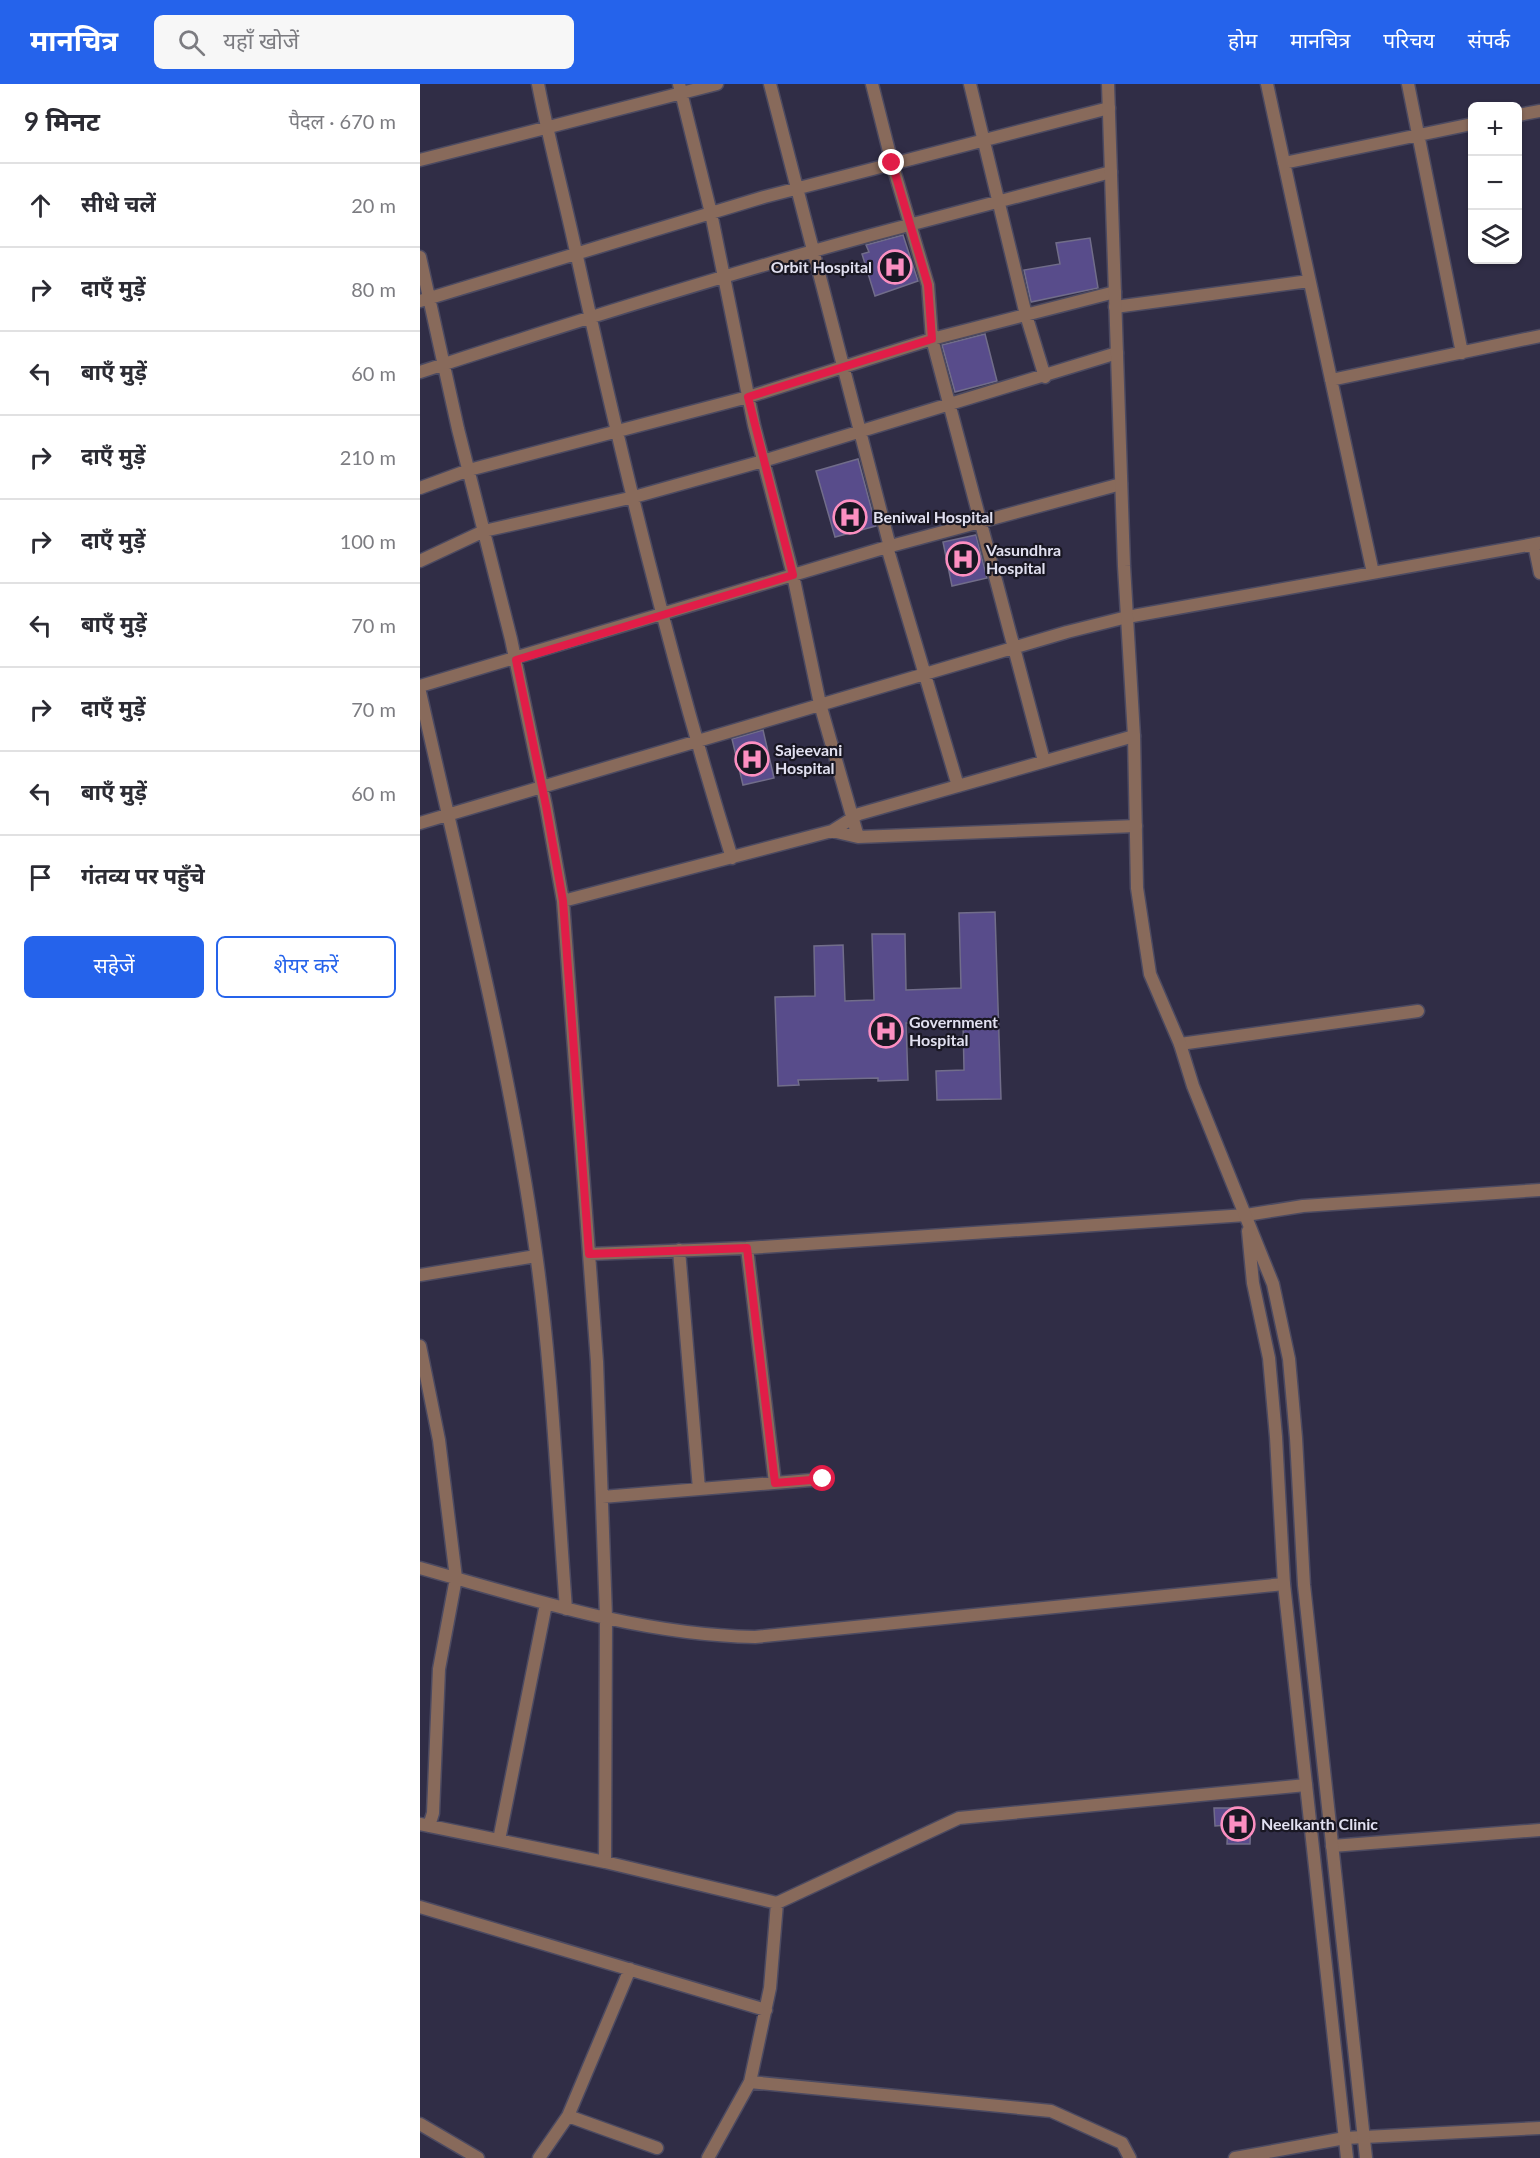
<!DOCTYPE html>
<html lang="hi">
<meta charset="utf-8">
<style>
:root{--surface:#fff;--page:#f7f7f7;--text:#2b2b33;--muted:#7c7c81;--line:#e1e1e2;--accent:#2563eb}
body{margin:0;font-family:Lato,"Noto Sans Devanagari",sans-serif;background:var(--page);color:var(--text)}
.controls{position:absolute;right:18px;top:18px;display:grid;overflow:hidden;border-radius:9px;box-shadow:0 2px 4px #0004}
.controls button{width:54px;height:54px;display:grid;place-items:center;padding:0;border:0;border-bottom:2px solid var(--line);background:var(--surface);color:var(--text);font:30px sans-serif}
.stop{position:absolute;width:18px;height:18px;margin:-14px;border:4px solid #e11d48;border-radius:50%;background:#fff}
.stop.end{background:#e11d48;border-color:#fff;box-shadow:0 2px 6px #0008}
.list{margin:0;padding:0;list-style:none}
h2{display:flex;justify-content:space-between;align-items:center;height:78px;margin:0;padding:0 24px;font-size:26px}
h2 small{font-size:20px;font-weight:400;color:var(--muted)}
.list li{display:grid;grid-template-columns:39px 1fr auto;gap:18px;align-items:center;box-sizing:border-box;height:84px;padding:0 24px;border-top:2px solid var(--line)}
.list b{display:block;font-size:22px;white-space:nowrap}
.list em{font-size:20px;font-style:normal;color:var(--muted)}
.actions{display:flex;gap:12px;padding:18px 24px}
.actions a{flex:1;padding:14px 0;border:2px solid var(--accent);border-radius:9px;text-align:center;font-size:21px;color:var(--accent)}
.actions .main{background:var(--accent);color:#fff}
.icon{flex:none;width:33px;height:33px;fill:none;stroke:currentColor;stroke-width:2;stroke-linecap:round;stroke-linejoin:round}
.map{position:relative;flex:none;width:1120px;height:2074px;overflow:hidden}
header{display:flex;align-items:center;gap:36px;box-sizing:border-box;height:84px;padding:0 30px;background:var(--accent);color:#fff}
header strong{font-size:28px}
nav{display:flex;gap:33px;margin-inline-start:auto;font-size:21px}
.search{width:420px;height:54px;background:var(--page);display:flex;align-items:center;gap:15px;box-sizing:border-box;padding:0 21px;border-radius:9px;color:var(--muted);font-size:22px}
main{display:flex}
aside{flex:1;background:var(--surface)}
.map>svg:first-child{display:block}
</style>
<header>
<strong>मानचित्र</strong>
<div class="search"><svg class="icon" aria-label="search" viewBox="0 0 24 24"><circle cx="10" cy="10" r="6"/><path d="M15 15l6 6"/></svg>यहाँ खोजें</div>
<nav><a>होम</a><a>मानचित्र</a><a>परिचय</a><a>संपर्क</a></nav>
</header>
<main>
<aside>
<h2>9 मिनट<small>पैदल · 670 m</small></h2>
<ul class="list">
<li><svg class="icon" aria-label="ahead" viewBox="0 0 24 24"><path d="M12 20V5M6 11l6-6 6 6"/></svg><div><b>सीधे चलें</b></div><em>20 m</em></li>
<li><svg class="icon" aria-label="right" viewBox="0 0 24 24"><path d="M7 20v-9h11M14 6l5 5-5 5"/></svg><div><b>दाएँ मुड़ें</b></div><em>80 m</em></li>
<li><svg class="icon" aria-label="left" viewBox="0 0 24 24"><path d="M17 20v-9H6M10 6l-5 5 5 5"/></svg><div><b>बाएँ मुड़ें</b></div><em>60 m</em></li>
<li><svg class="icon" aria-label="right" viewBox="0 0 24 24"><path d="M7 20v-9h11M14 6l5 5-5 5"/></svg><div><b>दाएँ मुड़ें</b></div><em>210 m</em></li>
<li><svg class="icon" aria-label="right" viewBox="0 0 24 24"><path d="M7 20v-9h11M14 6l5 5-5 5"/></svg><div><b>दाएँ मुड़ें</b></div><em>100 m</em></li>
<li><svg class="icon" aria-label="left" viewBox="0 0 24 24"><path d="M17 20v-9H6M10 6l-5 5 5 5"/></svg><div><b>बाएँ मुड़ें</b></div><em>70 m</em></li>
<li><svg class="icon" aria-label="right" viewBox="0 0 24 24"><path d="M7 20v-9h11M14 6l5 5-5 5"/></svg><div><b>दाएँ मुड़ें</b></div><em>70 m</em></li>
<li><svg class="icon" aria-label="left" viewBox="0 0 24 24"><path d="M17 20v-9H6M10 6l-5 5 5 5"/></svg><div><b>बाएँ मुड़ें</b></div><em>60 m</em></li>
<li><svg class="icon" aria-label="arrive" viewBox="0 0 24 24"><path d="M6 21V4h12l-3 4 3 4H6"/></svg><div><b>गंतव्य पर पहुँचे</b></div></li>
</ul>
<div class="actions"><a class="main">सहेजें</a><a>शेयर करें</a></div>
</aside>
<div class="map">
<svg width="1120" height="2074" viewBox="0 0 1120 2074">
<rect width="100%" height="100%" fill="#302d46"/>
<path fill="#584c8b" stroke="#716d8a" stroke-width="1.5" d="M483,151L498,197L455,212L442,170L449,168L446,161Z
M670,154L678,204L611,218L604,186L640,180L636,159Z
M565,250L577,297L535,308L522,261Z
M438,375L456,442L415,453L396,387Z
M556,451L567,494L532,502L523,458Z
M343,646L354,694L323,701L312,655Z
M575,828L581,1015L517,1016L516,987L544,986L543,938L486,939L488,996L458,997V994L378,996L379,1001L358,1002L355,913L395,912L394,862L423,861L425,917L454,916L452,850H485L486,906L541,904L539,829Z
M794,1724H823L831,1734L830,1760H807L808,1741L795,1742Z"/>
<g fill="none" stroke-linecap="round" stroke-linejoin="round">
<g stroke="#4c4a61" stroke-width="15">
<path id="minor" d="M118,0C129,57 144,112 156,168C201,372 250,575 312,774
M259,0L291,129L334,341L373,491L400,620L438,753
M350,0L470,463
M452,0L472,79L508,201L512,255L624,677
M550,0L606,231L625,293
M847,0L953,489
M988,0L1042,269
M1098,31L1120,27
M0,76L297,0
M864,79L1052,40
M0,173L38,345L91,555L126,722L143,817L177,1278L186,1533L185,1778L0,1740
M0,217L344,113L689,24
M695,223L889,197
M0,288C156,237 312,188 470,146C544,126 617,108 691,88
M911,296L1120,252
M0,404L49,386L328,313L512,255L695,208
M1114,460L1120,489
M467,463L538,702
M0,477L64,447L214,413L343,377L697,269
M0,602L467,463L701,400
M0,608C41,792 89,975 115,1162C132,1280 137,1406 146,1525
M0,739L647,548L707,533L1120,459
M412,747L439,730L714,652
M143,817L412,747L438,753L716,742
M760,960L998,927
M327,1164L355,1399
M259,1166L279,1405
M169,1170L327,1164L826,1131L883,1122L1120,1106
M0,1191L116,1172
M0,1262L19,1356L36,1494L19,1585L13,1729L9,1742
M182,1413L403,1395
M0,1484C110,1515 221,1551 335,1553L864,1500
M79,1756L126,1520
M912,1762L1120,1746
M185,1778L357,1819L539,1734L886,1701
M0,1823L346,1926
M330,1998L350,1904L357,1819
M148,2032L237,2064
M0,2040L58,2074
M119,2074L148,2032L210,1885
M288,2074L330,1998L631,2027L702,2059L710,2074
M815,2074L925,2054L1120,2044"/>
</g>
<g stroke="#4c4a61" stroke-width="15">
<path id="tertiary" d="M688,0L704,482L714,652L717,804L730,890L760,960L773,1002L853,1200L869,1275L876,1354L884,1501L946,2074
M828,1147L833,1199L849,1274L856,1353L864,1500L927,2074"/>
</g>
<use href="#minor" stroke="#886a5b" stroke-width="12"/>
<use href="#tertiary" stroke="#886a5b" stroke-width="12"/>
</g>
<g fill="none" stroke-linecap="round" stroke-linejoin="round">
<path stroke="#e11d48" stroke-width="8" d="M403,1395L355,1399L327,1164L169,1170L143,817L126,722L96,576L373,491L328,313L512,255L508,201L472,79"/>
</g>
<defs>
<g id="hospital-ring" transform="scale(1.725)"><circle r="9.5" fill="#191723" stroke="#fc8fc1" stroke-width="1.5"/><path d="M-5-5h3v3.5h4V-5h3V5h-3V1.5h-4V5h-3Z" fill="#fc8fc1"/></g>
</defs>
<g fill-rule="evenodd">
<use href="#hospital-ring" x="475" y="183"/>
<use href="#hospital-ring" x="430" y="433"/>
<use href="#hospital-ring" x="543" y="475"/>
<use href="#hospital-ring" x="332" y="675"/>
<use href="#hospital-ring" x="466" y="947"/>
<use href="#hospital-ring" x="818" y="1740"/>
</g>
<g text-anchor="middle" stroke-width="4.5" stroke-linejoin="round" paint-order="stroke">
<g font-size="16" font-weight="bold" fill="#e1e0f0" stroke="#191723" text-anchor="start">
<text x="452" y="189" text-anchor="end">Orbit Hospital</text>
<text x="453" y="439">Beniwal Hospital</text>
<text x="566" y="472">Vasundhra<tspan x="566" dy="18">Hospital</tspan></text>
<text x="355" y="672">Sajeevani<tspan x="355" dy="18">Hospital</tspan></text>
<text x="489" y="944">Government<tspan x="489" dy="18">Hospital</tspan></text>
<text x="841" y="1746">Neelkanth Clinic</text>
</g>
</g>
</svg>
<div class="controls">
<button>+</button>
<button>−</button>
<button><svg class="icon" aria-label="layers" viewBox="0 0 24 24"><path d="M12 4l9 5-9 5-9-5zM3 14l9 5 9-5"/></svg></button>
</div>
<div class="stop" style="left:403px;top:1395px"></div>
<div class="stop end" style="left:472px;top:79px"></div>
</div>
</main>
